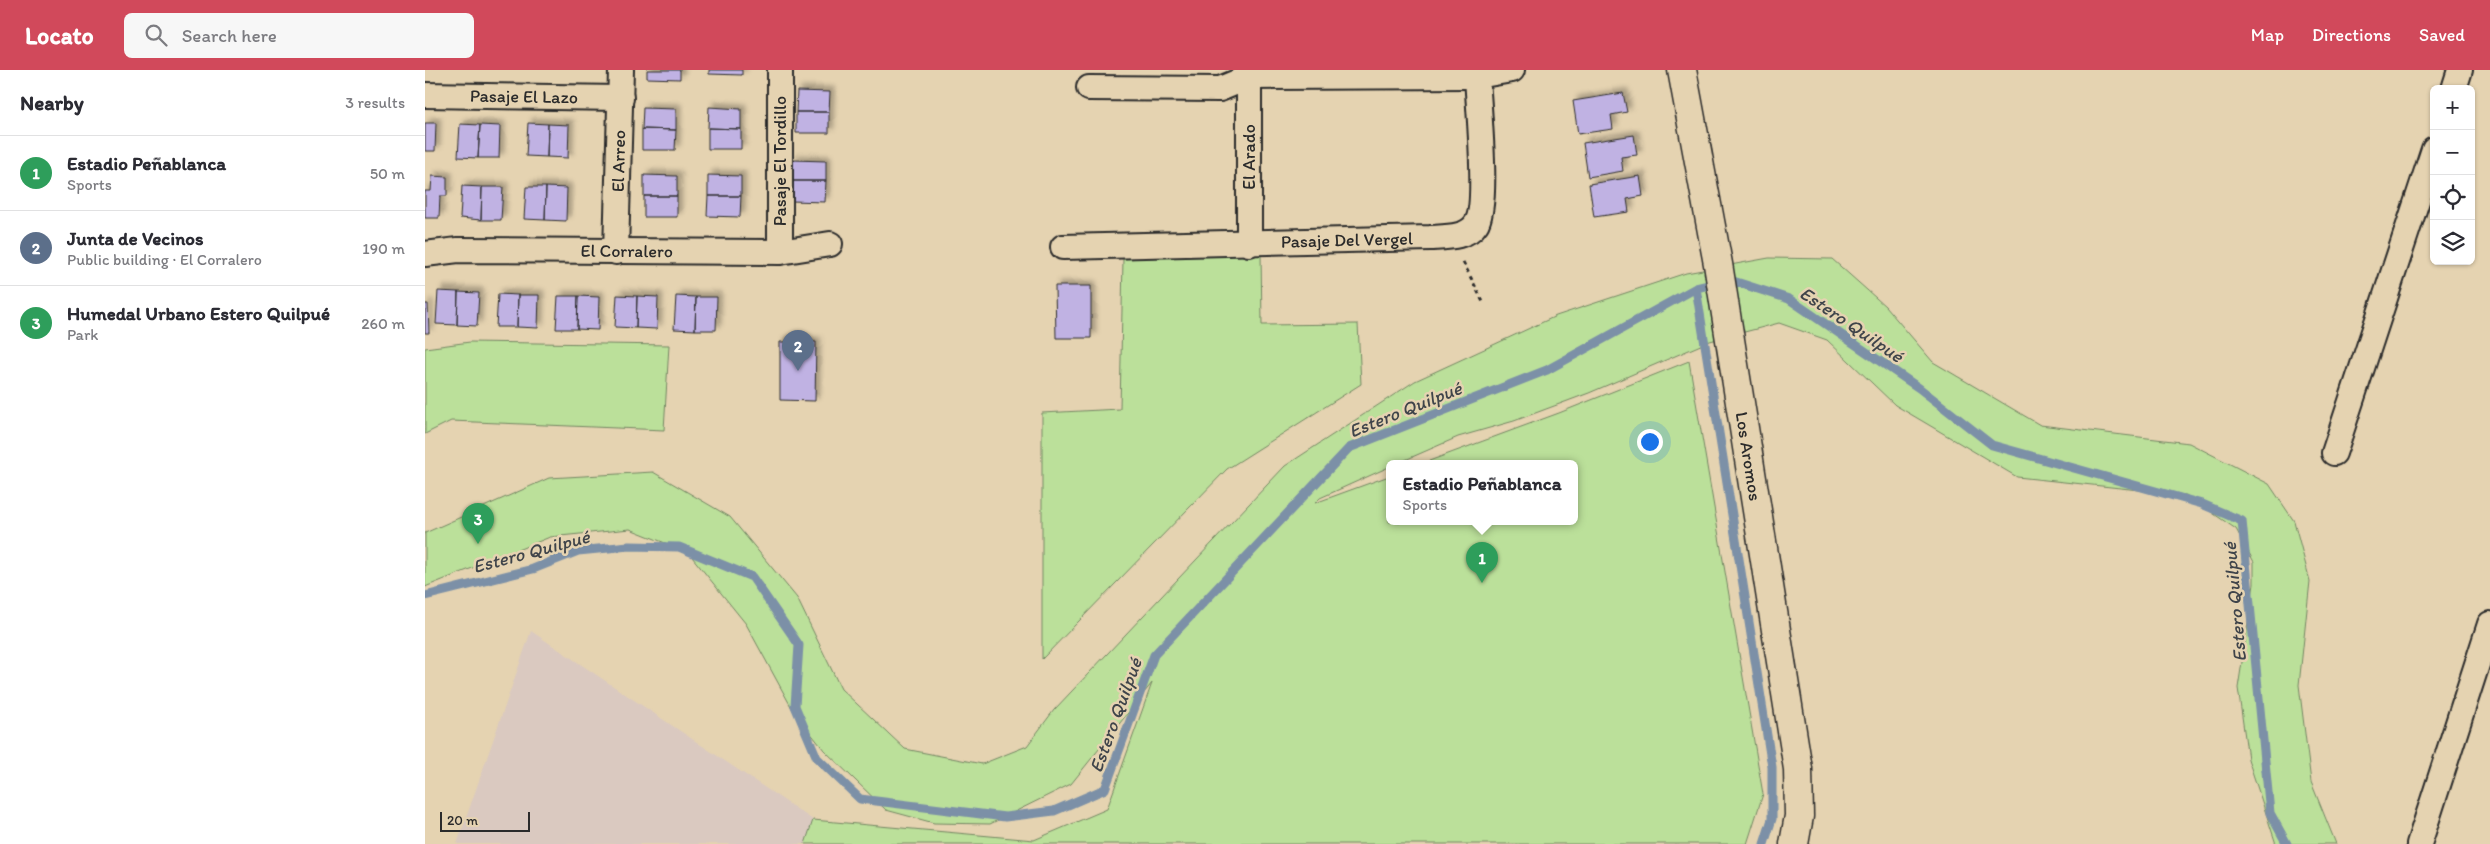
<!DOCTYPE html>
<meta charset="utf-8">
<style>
:root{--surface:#fff;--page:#f7f7f7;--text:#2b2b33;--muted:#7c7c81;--line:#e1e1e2;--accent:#d1495b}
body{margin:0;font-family:Itim,sans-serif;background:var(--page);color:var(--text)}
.controls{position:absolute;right:15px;top:15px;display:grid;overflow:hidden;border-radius:8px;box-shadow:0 1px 4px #0004}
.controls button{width:45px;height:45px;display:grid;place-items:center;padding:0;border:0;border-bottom:1px solid var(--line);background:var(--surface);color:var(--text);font:25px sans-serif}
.scale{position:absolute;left:15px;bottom:12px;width:90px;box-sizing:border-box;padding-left:5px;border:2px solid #2b2b2b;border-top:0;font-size:14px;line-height:18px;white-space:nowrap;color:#2b2b2b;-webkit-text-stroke:4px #e5d3b1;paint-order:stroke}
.you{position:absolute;left:1224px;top:371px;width:18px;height:18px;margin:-12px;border:4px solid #fff;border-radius:50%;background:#1a73e8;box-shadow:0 0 0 8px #1a73e833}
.badge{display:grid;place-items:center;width:32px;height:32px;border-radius:50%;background:var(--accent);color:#fff;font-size:16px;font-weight:700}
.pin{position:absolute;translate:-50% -41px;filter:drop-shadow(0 1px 2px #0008)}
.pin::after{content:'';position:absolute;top:26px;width:18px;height:15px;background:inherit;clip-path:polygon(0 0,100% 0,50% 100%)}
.popup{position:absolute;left:961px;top:390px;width:192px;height:65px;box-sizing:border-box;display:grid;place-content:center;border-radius:8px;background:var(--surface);filter:drop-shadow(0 1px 4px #0005);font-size:16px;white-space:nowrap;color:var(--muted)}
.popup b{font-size:19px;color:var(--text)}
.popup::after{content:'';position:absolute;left:50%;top:100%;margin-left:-10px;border:10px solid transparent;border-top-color:var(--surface)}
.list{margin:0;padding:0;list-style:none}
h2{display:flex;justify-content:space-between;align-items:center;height:65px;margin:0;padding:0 20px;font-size:21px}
h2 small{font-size:16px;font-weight:400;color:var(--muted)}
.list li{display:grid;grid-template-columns:32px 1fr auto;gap:15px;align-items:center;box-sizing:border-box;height:75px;padding:0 20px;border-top:1px solid var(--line)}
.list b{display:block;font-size:19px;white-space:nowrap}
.list p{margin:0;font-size:16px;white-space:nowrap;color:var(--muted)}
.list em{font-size:16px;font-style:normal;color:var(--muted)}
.icon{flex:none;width:28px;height:28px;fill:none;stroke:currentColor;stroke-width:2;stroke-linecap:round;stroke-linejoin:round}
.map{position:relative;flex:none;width:2065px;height:774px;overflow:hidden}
header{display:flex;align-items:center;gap:30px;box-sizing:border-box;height:70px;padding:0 25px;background:var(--accent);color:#fff}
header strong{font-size:24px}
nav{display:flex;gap:28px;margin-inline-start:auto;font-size:18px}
.search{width:350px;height:45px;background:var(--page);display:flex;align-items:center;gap:12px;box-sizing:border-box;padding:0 18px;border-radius:8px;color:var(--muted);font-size:19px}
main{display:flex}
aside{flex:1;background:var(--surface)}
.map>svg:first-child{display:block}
</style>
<header>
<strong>Locato</strong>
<div class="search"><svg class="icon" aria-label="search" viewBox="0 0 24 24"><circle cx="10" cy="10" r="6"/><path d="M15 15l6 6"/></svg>Search here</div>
<nav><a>Map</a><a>Directions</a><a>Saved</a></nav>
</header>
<main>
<aside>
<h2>Nearby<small>3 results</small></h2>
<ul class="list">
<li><span class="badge" style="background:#2e9e5b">1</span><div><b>Estadio Peñablanca</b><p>Sports</p></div><em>50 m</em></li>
<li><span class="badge" style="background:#5c6f8a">2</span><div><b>Junta de Vecinos</b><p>Public building · El Corralero</p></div><em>190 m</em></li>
<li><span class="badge" style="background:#2e9e5b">3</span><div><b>Humedal Urbano Estero Quilpué</b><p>Park</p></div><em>260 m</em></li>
</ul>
</aside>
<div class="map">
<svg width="2065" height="774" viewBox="0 0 2065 774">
<defs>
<filter id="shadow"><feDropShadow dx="4.5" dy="-4.5" stdDeviation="2.5" flood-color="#0004"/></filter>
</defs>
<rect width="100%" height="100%" fill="#e5d3b1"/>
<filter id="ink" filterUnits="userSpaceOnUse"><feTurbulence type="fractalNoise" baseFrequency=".02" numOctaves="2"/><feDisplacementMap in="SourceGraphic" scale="10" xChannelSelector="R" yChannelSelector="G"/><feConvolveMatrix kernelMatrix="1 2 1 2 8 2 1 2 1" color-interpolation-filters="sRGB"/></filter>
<g filter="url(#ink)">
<path fill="#dac9c0" d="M106,561L388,750L380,774H32Z"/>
<path fill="#bbe09a" stroke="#738662" d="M836,183L837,255L933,254L936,314L802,399L617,589V343L695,339L698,189Z
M1344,188L1407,189L1460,236L1508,292L1615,355L1764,373L1844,414L1869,451L1885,511L1874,615L1886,712L1911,774H1851L1823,689L1813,618L1829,514V492L1811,459L1761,425L1592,407L1470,335L1402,270L1354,253L1285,271L1164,323L1089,351L1033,367L971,394H964V397L895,428L890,433L964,406V452H1150V394H996L1134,343L1264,291L1338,724L1322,774H380L388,750L609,770L682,739L727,613L646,714L565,754L509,753L461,740L399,680L369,642L321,554L263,482L205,459L125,467L0,517V463L124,408L228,402L305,447L372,528L416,619L480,679L557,694L602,676L629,640L860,396L990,311L1131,246L1261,203Z
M45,272L244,275L239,360L26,351L0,364V278Z"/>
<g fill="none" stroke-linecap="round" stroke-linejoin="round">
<path stroke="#7b90a7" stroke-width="9" d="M1271,218L1347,697V749L1339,774
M0,526L108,499L153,481L204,476L254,477L327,507L374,575L370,636L392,688L435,729L580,747L629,741L680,719L729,585L924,378L1122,300L1271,218L1305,210L1364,229L1494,318L1567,375L1777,434L1817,451L1845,743L1862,774"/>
</g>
<path fill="#c0b2e3" stroke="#2b2b2b" filter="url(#shadow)" d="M222,0H255V9L222,8Z
M284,0H317V5L284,4Z
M372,21L405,22L404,42H371Z
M1198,23L1202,42L1186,45L1188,59L1153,64L1148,31Z
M284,37L316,39V59L283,58Z
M218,38L251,39V60L217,59Z
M371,42H404V63H371Z
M0,53H11L10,81H0Z
M103,53L123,54L122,87L101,86Z
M35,54L55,55L53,88L33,87Z
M123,54L144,55L143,88L122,87Z
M55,55L75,56L74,88H53Z
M283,58L316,59V79H283Z
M217,59L251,60L250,80H217Z
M1209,65L1212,85L1196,87L1198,101L1163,107L1158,73Z
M368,90L401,91V111H368Z
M219,105L252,106V126H219Z
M283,105L316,106V126H283Z
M7,106L22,107V126H15L14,148H0V121H6Z
M1215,106L1218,126L1202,129L1204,142L1169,147L1164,114Z
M368,111H401L400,132L367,131Z
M37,116L57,117L56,150L35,148Z
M57,117H78L76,150H56Z
M101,117H121L120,150L99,149Z
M121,117L142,118L141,151L120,150Z
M219,126H252V147H219Z
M283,126H316L315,147L282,146Z
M630,216H666V268H631Z
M13,221L33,222L32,255L11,254Z
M33,222L54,223L52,256L32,255Z
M73,224L93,225L92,257H71Z
M93,225H114L113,258L92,257Z
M192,225L212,226L211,258L190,257Z
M133,226H153L152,259H131Z
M153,226L174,227L173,260L152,259Z
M212,226L233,227L232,259L211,258Z
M251,226L271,227L270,260L249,259Z
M271,227H292L291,260H270Z
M0,234H3L4,263H0Z
M355,272H391L390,331L355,330Z"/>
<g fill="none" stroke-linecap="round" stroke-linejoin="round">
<g stroke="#2b2b2b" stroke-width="28">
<g id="minor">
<path d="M355,0V182"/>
<path d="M664,18L795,19L824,7L1052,6L1087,0"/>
<path d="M2029,19L2035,0"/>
<path id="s1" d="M0,25L196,28"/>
<path d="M824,174V0"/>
<path id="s2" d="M638,177L1005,168C1020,167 1042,168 1051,154C1064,136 1053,33 1052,6"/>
<path id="s3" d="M191,182L196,0"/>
<path id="s4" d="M0,184L33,180L355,182L405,174"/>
<path d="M1909,383L2009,79"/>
<path d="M1994,774L2065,554"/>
</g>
</g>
<g stroke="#2b2b2b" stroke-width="31">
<g id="tertiary">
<path id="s5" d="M1257,0L1293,194L1373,699L1374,746L1369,774"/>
</g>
</g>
<path stroke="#2b2b2b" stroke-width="3" stroke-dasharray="4 4" stroke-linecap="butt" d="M1038,192L1058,232"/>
<use href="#minor" stroke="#e5d3b1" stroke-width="24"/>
<use href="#tertiary" stroke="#e5d3b1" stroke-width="28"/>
</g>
</g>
<g text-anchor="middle" stroke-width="5" stroke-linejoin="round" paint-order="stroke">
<g font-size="18" fill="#2b2b2b" stroke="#e5d3b1">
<text dy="6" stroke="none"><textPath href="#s1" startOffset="99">Pasaje El Lazo</textPath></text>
<text transform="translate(824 87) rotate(-90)" y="6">El Arado</text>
<text dy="6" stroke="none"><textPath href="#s3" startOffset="91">El Arreo</textPath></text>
<text transform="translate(355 91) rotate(-90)" y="6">Pasaje El Tordillo</text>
<text dy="6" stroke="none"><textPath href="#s2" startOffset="284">Pasaje Del Vergel</textPath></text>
<text dy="6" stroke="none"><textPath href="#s4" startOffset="202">El Corralero</textPath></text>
<text dy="6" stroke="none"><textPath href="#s5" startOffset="392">Los Aromos</textPath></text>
</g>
<g font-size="19" font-style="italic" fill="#3f444a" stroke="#e5d3b1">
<text transform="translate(1427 254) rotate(34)" y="7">Estero Quilpué</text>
<text transform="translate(980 339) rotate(-22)" y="7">Estero Quilpué</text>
<text transform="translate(106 481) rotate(-15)" y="7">Estero Quilpué</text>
<text transform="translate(1809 532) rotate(-95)" y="7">Estero Quilpué</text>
<text transform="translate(690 645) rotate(-70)" y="7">Estero Quilpué</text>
</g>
</g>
</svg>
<div class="controls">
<button>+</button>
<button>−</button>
<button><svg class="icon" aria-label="locate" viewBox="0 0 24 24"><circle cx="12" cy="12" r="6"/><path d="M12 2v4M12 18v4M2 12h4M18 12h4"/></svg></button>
<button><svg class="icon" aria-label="layers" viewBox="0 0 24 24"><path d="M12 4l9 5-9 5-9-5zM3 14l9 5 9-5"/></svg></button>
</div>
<div class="scale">20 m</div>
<div class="you"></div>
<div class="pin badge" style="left:1057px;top:513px;background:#2e9e5b">1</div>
<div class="popup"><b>Estadio Peñablanca</b>Sports</div>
<div class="pin badge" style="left:373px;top:301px;background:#5c6f8a">2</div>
<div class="pin badge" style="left:53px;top:474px;background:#2e9e5b">3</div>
</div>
</main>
